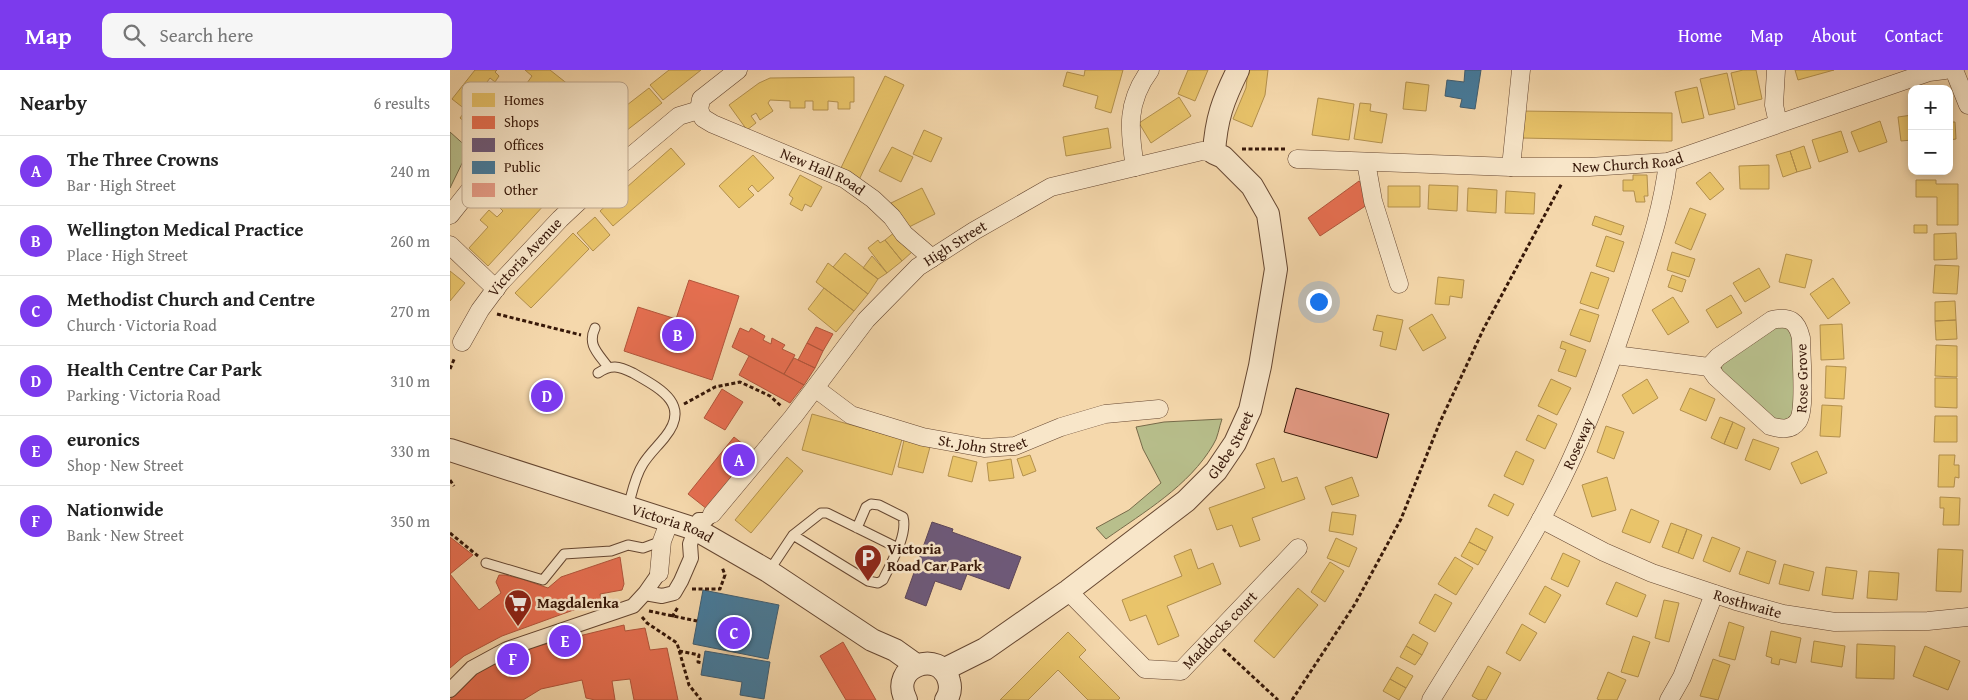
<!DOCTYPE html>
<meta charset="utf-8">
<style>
:root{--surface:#fff;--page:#f6f6f6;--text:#222;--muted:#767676;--line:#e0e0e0;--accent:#7c3aed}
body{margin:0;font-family:"Gentium Book Plus",serif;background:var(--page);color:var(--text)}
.controls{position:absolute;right:15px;top:15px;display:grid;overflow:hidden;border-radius:10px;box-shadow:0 2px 8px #0003}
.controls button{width:45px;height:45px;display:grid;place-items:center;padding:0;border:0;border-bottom:1px solid var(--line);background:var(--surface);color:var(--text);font:25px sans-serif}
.you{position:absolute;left:868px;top:231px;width:18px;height:18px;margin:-12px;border:4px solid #fff;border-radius:50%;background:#1a73e8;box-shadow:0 0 0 8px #1a73e833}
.badge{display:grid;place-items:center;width:32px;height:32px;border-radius:50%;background:var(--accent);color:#fff;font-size:16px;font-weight:700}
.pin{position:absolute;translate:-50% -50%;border:2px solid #fff;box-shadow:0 1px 5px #0006}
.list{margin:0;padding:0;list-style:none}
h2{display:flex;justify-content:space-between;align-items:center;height:65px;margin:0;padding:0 20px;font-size:21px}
h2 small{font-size:16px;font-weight:400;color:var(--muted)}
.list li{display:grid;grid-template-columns:32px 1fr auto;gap:15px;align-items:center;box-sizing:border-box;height:70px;padding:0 20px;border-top:1px solid var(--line)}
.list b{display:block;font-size:19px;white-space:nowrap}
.list p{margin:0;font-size:16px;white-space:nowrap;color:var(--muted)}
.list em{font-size:16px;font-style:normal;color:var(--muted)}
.icon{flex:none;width:28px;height:28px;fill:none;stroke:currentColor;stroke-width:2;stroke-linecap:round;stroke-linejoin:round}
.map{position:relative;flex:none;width:1518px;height:630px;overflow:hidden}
header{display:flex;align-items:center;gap:30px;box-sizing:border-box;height:70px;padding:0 25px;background:var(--accent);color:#fff}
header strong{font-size:24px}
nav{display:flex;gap:28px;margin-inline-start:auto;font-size:18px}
.search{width:350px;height:45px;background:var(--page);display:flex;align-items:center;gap:12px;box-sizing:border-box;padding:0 18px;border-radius:10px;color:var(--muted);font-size:19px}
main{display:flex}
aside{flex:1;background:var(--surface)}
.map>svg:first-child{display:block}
</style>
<header>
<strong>Map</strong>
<div class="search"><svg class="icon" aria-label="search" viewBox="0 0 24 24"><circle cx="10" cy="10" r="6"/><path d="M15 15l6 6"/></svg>Search here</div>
<nav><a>Home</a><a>Map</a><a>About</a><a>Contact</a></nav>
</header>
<main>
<aside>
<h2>Nearby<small>6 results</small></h2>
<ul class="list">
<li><span class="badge">A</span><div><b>The Three Crowns</b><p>Bar · High Street</p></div><em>240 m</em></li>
<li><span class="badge">B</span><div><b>Wellington Medical Practice</b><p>Place · High Street</p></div><em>260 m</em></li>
<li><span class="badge">C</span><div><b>Methodist Church and Centre</b><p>Church · Victoria Road</p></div><em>270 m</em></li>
<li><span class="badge">D</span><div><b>Health Centre Car Park</b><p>Parking · Victoria Road</p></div><em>310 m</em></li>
<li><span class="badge">E</span><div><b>euronics</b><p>Shop · New Street</p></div><em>330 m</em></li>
<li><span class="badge">F</span><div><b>Nationwide</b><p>Bank · New Street</p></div><em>350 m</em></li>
</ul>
</aside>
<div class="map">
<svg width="1518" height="630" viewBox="0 0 1518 630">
<rect width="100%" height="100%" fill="#f5d8ac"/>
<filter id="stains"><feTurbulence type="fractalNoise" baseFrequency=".004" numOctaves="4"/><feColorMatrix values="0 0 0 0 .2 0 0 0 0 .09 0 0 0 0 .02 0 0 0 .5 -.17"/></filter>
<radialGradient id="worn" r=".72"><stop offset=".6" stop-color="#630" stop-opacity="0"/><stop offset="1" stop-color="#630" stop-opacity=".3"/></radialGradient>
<path fill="#b8bf8c" stroke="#776b4a" d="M0,62L19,79L0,118Z
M1331,256C1338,258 1341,261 1343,268L1346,337L1343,345L1337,350H1322L1271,300L1272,292L1324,258Z
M772,349C769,357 768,368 763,375C739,416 694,442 656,469L646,458L679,440L711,413L693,379L686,357L714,352Z"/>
<path fill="#e9c46a" stroke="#b3904d" d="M25,0H47L45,2L49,6L45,12L40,8L20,35L46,56L36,69L10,48L16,40L2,29Z
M75,0H100L124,19L114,31L99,19L97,21L91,16L88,21L77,13L82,6Z
M219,0H251L213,30L200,15Z
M635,0H673L661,43L645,38L648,26L613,16L617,2L634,6Z
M738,0H758L745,31L728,24Z
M798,0H818L815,25L802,57L783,49L796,18Z
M1293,0H1306L1312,29L1288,35L1281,3Z
M1345,0H1384L1348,10Z
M1277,3L1285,39L1259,45L1250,9Z
M435,6L454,15L408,112L389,102Z
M404,7V32H400V39H388V32L378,31V40H363V31H355V38H340V31L320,30L318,33L323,41L310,50L306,43L301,46L306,53L297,60L279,35L309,13L320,8Z
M956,12L979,15L976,41L953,39Z
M1247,17L1254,48L1232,53L1225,22Z
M199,18L212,33L145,85L133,69Z
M729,27L741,46L701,73L689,53Z
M868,28L904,34L899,70L862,65Z
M910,33L921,34L920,41L937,44L932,73L904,69Z
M1070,41L1222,43V71L1070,68Z
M1462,45V70L1451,71L1448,47Z
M1430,51L1437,72L1409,82L1401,62Z
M1499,52H1505L1506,69L1499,70Z
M658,58L661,78L616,86L613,67Z
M474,60L492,68L481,92L463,84Z
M1391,61L1398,82L1369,92L1362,70Z
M1354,76L1361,98L1347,102L1340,81Z
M442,77L463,87L451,112L429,101Z
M221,78L235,94L163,156L150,141Z
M1340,81L1347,102L1333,107L1326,85Z
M303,85L324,108L308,122L302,115L298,119L304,125L289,138L269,116Z
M1319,95V119H1290L1289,96Z
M1260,102L1274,119L1260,130L1246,113Z
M350,105L372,117L361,137L355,134L352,141L340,134L343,128L339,125Z
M1183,105H1197L1198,126H1194L1195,132H1186L1184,121H1173V110H1183Z
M1466,110H1486V114H1508V155H1487V127H1466Z
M77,115L96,133L38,196L19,178L38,157L30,150L39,140L47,147L53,141L45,133L55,122L64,129Z
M979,115L1008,116L1007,141L978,139Z
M938,116H970V137H938Z
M472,118L485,144L455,159L441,133Z
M1018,118L1047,120L1046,143L1017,141Z
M1056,121L1085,123L1084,144L1055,143Z
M1240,138L1256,144L1241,180L1225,173Z
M1145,146L1174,156L1171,165L1142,155Z
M145,147L160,165L143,181L127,163Z
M1464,155H1477V163H1464Z
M445,162L462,182L452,191L435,170Z
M123,163L139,179L81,238L65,223Z
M1506,163L1507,189L1484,190V164Z
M1156,166L1174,172L1164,202L1146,196Z
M428,170L430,173L435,170L452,191L437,203L418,178Z
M1222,182L1245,189L1239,207L1217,200Z
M395,183L428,209L418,224L383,197Z
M1336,184L1362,190L1355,218L1329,212Z
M422,186L437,203L428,209L413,198Z
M378,193L418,224L404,241L366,212Z
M1485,195L1509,196L1507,224L1483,223Z
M1309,198L1320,217L1295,232L1283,213Z
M0,201L15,213L0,231Z
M1141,202L1159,208L1148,239L1130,233Z
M1222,205L1236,210L1232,222L1218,217Z
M988,207L1014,210L1012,228L1000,226L999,235L985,234Z
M1383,208L1400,233L1378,249L1360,224Z
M374,218L404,241L386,262L358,239Z
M1281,225L1292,243L1267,258L1256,240Z
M1223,227L1239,252L1218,265L1202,240Z
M1505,231L1506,250L1485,251V232Z
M1130,239L1149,245L1140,272L1120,265Z
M982,244L996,268L973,281L959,258Z
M927,245L953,250L946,280L930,276L933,262L923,260Z
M1506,250L1507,269L1486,270L1485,251Z
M1392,254L1394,289L1371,290L1370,255Z
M1112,271L1136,280L1126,307L1108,301L1116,280L1110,278Z
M1486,275L1507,276V307L1485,306Z
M1376,296L1396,297L1394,329L1375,328Z
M1485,308H1507V338L1485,337Z
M1101,309L1121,318L1107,345L1088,336Z
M1197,309L1208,328L1183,344L1172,325Z
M1240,318L1265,329L1256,351L1230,340Z
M1372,335L1392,336L1390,367L1370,366Z
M362,344L452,369L442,405L352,380Z
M1088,345L1107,354L1095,379L1076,370Z
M1485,346H1507V372H1484Z
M1270,347L1283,352L1274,374L1261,368Z
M1283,352L1295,358L1287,379L1274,374Z
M1156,356L1174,362L1164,389L1147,382Z
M1303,369L1329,378L1320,400L1295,390Z
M454,370L480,377L473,403L448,397Z
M1066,381L1084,390L1073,415L1054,406Z
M1367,381L1377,403L1351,414L1341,393Z
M580,385L586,401L573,406L567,389Z
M1489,385H1505L1504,395H1509V408L1505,407L1504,417H1488Z
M503,386L527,392L522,412L498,406Z
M337,387L353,401L301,463L285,450Z
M824,388L832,412L847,407L855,429L802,448L810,470L790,477L782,455L767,460L759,438L815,418L806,394Z
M561,389L564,408L539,411L537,393Z
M902,407L909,426L882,435L875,417Z
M1157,407L1166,440L1142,447L1132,415Z
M1044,424L1064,434L1058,446L1038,436Z
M1490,427L1510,428L1509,455H1493L1494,438H1490Z
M1181,439L1209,451L1200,473L1172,462Z
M882,442L906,445L903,465L879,461Z
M1221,453L1237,459L1228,483L1212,477Z
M1026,458L1043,467L1036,481L1019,472Z
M1237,459L1252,465L1243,489L1228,483Z
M1262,467L1290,478L1280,502L1253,491Z
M886,468L907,478L899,497L877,488Z
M1019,472L1036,481L1028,495L1011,486Z
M741,479L748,499L763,493L771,514L717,536L729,566L708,575L696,545L680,551L672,530L732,506L724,486Z
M1488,479L1513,480L1511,522L1486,521Z
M1297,481L1326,491L1319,514L1289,504Z
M1113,483L1130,491L1118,517L1101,509Z
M1005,487L1023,498L1006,525L988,514Z
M880,492L894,501L875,532L861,522Z
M1334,494L1364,502L1359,521L1329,514Z
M1376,497L1407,501L1403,529L1372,525Z
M1419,501L1449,503L1447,530L1417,528Z
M1166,512L1196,525L1187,547L1156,534Z
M1095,516L1111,525L1095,553L1079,544Z
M848,518L868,535L824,588L804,571Z
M985,524L1002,533L985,562L969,553Z
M1214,530L1229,533L1219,572L1205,568Z
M1279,552L1294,557L1285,590L1269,586Z
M1072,554L1087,563L1070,591L1056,583Z
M1321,561L1351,568L1346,593L1330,589L1329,595L1321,593L1322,588L1316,586Z
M618,562L636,580L629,587L670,628L668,630H638L608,600L578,630H550Z
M963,564L978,573L972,585L956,576Z
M1183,566L1200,572L1188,607L1171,602Z
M1364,571L1395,576L1392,597L1361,592Z
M1407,574L1445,576L1444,609L1406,608Z
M956,576L972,585L965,595L950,587Z
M1475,576L1510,591L1498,620L1463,606Z
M1263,589L1280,595L1268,630L1250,626Z
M1038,596L1051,603L1036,630H1029L1022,626Z
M947,597L963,606L956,618L940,609Z
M1158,602L1176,610L1167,630H1150L1147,629Z
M940,609L956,618L949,630L933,621Z"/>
<path fill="#e76f51" stroke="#b2553b" d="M909,111L923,131L870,166L858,148Z
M239,210L289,226L262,310L174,281L188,237L226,249Z
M366,257L383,264L373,281L357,273Z
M290,258L299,262L301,258L315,266L313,270L321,274L322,268L335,275L332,279L345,285L334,304L282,277Z
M357,273L373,281L365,298L348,290Z
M299,286L354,315L340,333L289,305Z
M344,288L365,298L354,315L334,304Z
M272,319L293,332L275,360L254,348Z
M284,367L303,382L257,439L238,424Z
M0,467L23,485L0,504Z
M170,487L174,514L172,520L150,524L151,530L52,566L14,586L0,598V504L29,540L51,523L46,512L49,505H55L72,509L98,518L111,507Z
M174,555L175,561L195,558L200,580L217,578L228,630H184L180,609L162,611L165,630H145L136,628L132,610L91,619L73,630H0L10,616L32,600L57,587L84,577Z
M393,572L426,630H396L370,586Z"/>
<path fill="#6d597a" stroke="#5c4558" d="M482,452L503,459L502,462L571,487L559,519L517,504L511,520L485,511L476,536L455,528Z"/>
<path fill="#457b9d" stroke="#405d70" d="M1015,0H1031L1025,39L1010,37L1012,29L995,26L997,10L1014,12Z
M253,520L329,535L318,589L243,574Z
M255,581L320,592L314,629L290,625L292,612L251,605Z"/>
<path fill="#e49a84" stroke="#361708" d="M846,318L939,344L927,388L834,362Z"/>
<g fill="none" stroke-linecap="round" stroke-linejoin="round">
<g stroke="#664731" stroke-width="11">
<path id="service" d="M145,258C137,275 148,283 158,297
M148,303C161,294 169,296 183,303C209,318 242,334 215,367C208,376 199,384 193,394C185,406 182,423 178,437
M343,465L418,511L428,513L433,510C441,493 458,465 453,447L429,435L421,434L416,437L407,458
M36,493L93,510L114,484L161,481L178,475L193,478L212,471
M319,501L343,465L371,443H377L448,478"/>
</g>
<g stroke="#664731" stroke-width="16">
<path id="pedestrian" d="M195,523L212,526L224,523L231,511L241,488L240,474L249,450H256L262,444
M0,620L22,598L57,579L183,536L195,523L209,503"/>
</g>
<g stroke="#664731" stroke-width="19">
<g id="minor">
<path d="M1326,0L1324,35L1328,53"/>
<path d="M1504,0L1518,35"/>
<path id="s1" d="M249,40L253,48L263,54L395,109L423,129L442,147L454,164L482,188"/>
<path d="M249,40L251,29L288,0"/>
<path id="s2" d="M847,89L1061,97H1139L1218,92L1479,2L1495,0"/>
<path d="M916,92L923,131L949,214"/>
<path d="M685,97C679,60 676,32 700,0"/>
<path d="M1061,97L1071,0"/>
<path d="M0,145L81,43"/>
<path d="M0,175L46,219"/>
<path id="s3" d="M12,272L30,240L50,213L110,149L142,119L229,46L249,40"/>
<path id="s4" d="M1165,285L1259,297L1266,307L1320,356C1330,359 1341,361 1348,351C1356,340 1351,285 1351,268C1347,251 1340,246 1322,250L1268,287L1259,297"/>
<path id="s5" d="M365,318L401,345L473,367L534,378L565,376L611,357L655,344L709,339"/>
<path id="s6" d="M262,444L343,347L416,250L468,197L524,161L601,117L752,81L764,83"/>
<path id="s7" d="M1091,449L1154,482L1202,503L1286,531L1333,544L1385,552L1478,551L1518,547"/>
<path d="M209,503L212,471L220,450"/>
<path id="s8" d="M618,521L695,599L731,601L848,478"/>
<path id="s9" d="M981,630C1024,559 1074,486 1111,411C1141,350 1164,286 1185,221C1199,178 1213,137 1218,92"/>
<path d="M1219,630L1232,607L1264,524"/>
</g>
</g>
<g stroke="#664731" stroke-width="24">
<g id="tertiary">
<path id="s10" d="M0,380L245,459L318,501L422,570L445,580L466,595"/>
<path id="s11" d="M493,600L535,579L618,521L736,431L766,401L785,373L800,340L810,296L826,199L818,144L802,116L773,87L764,83C766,49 773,30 788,0"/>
<path d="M456,630C438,596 491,578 499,611C501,618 500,624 496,630"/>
</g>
</g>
<path stroke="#361708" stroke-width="3" stroke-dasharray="4 2.5" stroke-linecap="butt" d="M792,79H836
M47,244L131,265
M0,299L5,287
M234,334L265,317L290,312L320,326L331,336
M0,410L4,416
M0,463L28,486
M242,519H270L275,505L272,497
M199,541L247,551
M192,547L197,553L227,573L239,615L251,630
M222,547L228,537
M773,579L828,630
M229,581L249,585L248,592L253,593
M842,630L905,534L951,449L990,352L1034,258L1112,113"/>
<use href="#service" stroke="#f8e6c9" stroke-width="9"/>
<use href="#pedestrian" stroke="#f8e6c9" stroke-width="14"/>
<use href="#minor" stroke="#f8e6c9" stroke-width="18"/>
<use href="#tertiary" stroke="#f8e6c9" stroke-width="22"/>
</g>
<defs>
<g id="parking-pin" transform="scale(1.4375)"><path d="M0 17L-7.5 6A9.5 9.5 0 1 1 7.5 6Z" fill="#8f2418" stroke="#f8e6c9"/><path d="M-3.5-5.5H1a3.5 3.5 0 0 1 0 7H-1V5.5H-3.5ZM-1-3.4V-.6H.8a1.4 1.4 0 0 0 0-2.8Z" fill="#fff"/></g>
<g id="supermarket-pin" transform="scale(1.4375)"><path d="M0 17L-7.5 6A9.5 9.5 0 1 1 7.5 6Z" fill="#8f2418" stroke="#f8e6c9"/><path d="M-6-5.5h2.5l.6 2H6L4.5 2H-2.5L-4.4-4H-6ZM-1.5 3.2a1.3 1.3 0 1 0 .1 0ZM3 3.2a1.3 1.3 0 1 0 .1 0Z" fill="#fff"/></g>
</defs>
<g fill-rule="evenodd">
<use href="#parking-pin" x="418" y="488"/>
<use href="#supermarket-pin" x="68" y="533"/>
</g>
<g text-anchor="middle" stroke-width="5" stroke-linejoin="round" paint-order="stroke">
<g font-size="15" fill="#361708" stroke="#f8e6c9">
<text dy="5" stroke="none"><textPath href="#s2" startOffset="331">New Church Road</textPath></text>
<text dy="5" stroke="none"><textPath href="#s1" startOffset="140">New Hall Road</textPath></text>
<text dy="5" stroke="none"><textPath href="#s6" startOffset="366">High Street</textPath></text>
<text dy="5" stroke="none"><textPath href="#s3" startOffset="106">Victoria Avenue</textPath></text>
<text dy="5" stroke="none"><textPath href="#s4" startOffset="254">Rose Grove</textPath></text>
<text dy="5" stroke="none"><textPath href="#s5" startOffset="181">St. John Street</textPath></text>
<text dy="5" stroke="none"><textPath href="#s11" startOffset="369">Glebe Street</textPath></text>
<text dy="5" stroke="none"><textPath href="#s9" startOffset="296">Roseway</textPath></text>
<text dy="5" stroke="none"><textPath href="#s10" startOffset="234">Victoria Road</textPath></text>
<text dy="5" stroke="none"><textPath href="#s7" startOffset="224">Rosthwaite</textPath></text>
<text dy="5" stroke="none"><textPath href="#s8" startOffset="202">Maddocks court</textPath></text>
</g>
<g font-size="15" font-weight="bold" fill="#361708" stroke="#f8e6c9" text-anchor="start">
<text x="437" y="484">Victoria<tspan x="437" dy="17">Road Car Park</tspan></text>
<text x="87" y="538">Magdalenka</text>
</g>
</g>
<rect x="12" y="12" width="166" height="126" rx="8" fill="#f8e6c9" stroke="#bea88f" stroke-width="1"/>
<rect x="22" y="23" width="23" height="14" fill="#e9c46a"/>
<rect x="22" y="46" width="23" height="13" fill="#e76f51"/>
<rect x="22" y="68" width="23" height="14" fill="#6d597a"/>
<rect x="22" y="91" width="23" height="13" fill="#457b9d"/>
<rect x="22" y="113" width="23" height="14" fill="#e49a84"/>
<g font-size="14" fill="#361708">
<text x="54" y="35">Homes</text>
<text x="54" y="57">Shops</text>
<text x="54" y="80">Offices</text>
<text x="54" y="102">Public</text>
<text x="54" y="125">Other</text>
</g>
<rect width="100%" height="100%" filter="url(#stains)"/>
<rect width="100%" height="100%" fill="url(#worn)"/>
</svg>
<div class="controls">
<button>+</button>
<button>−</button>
</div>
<div class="you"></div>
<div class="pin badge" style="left:289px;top:390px">A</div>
<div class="pin badge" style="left:228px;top:265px">B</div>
<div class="pin badge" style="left:284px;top:563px">C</div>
<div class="pin badge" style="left:97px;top:326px">D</div>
<div class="pin badge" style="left:115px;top:571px">E</div>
<div class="pin badge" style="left:63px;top:589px">F</div>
</div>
</main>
